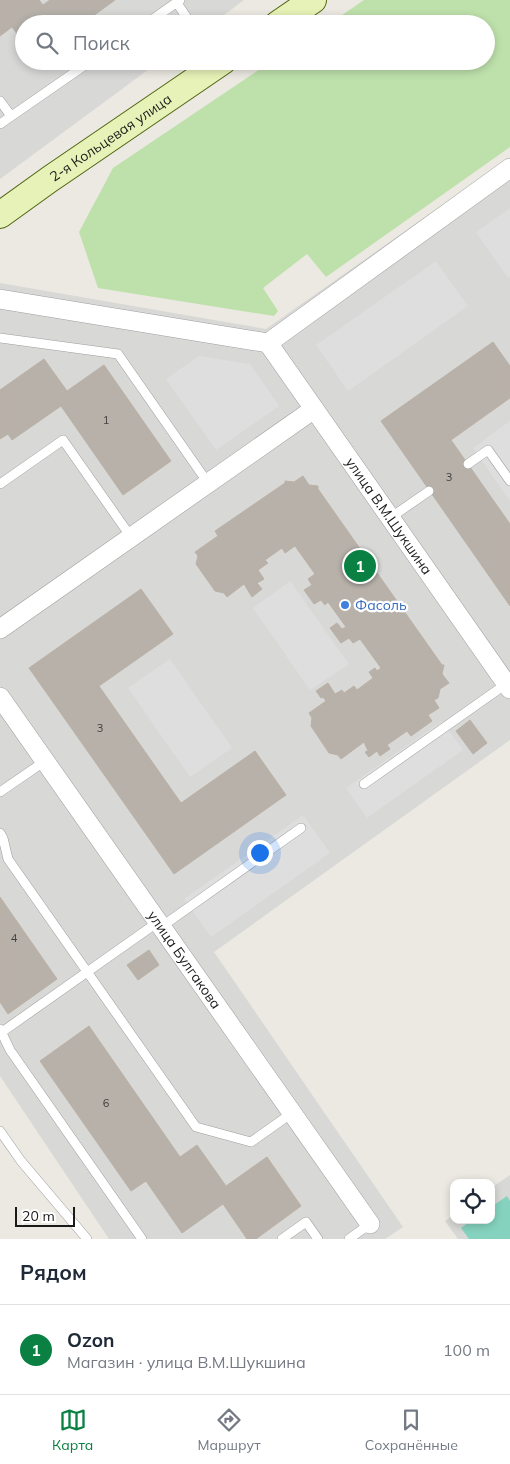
<!DOCTYPE html>
<html lang="ru">
<meta charset="utf-8">
<style>
:root{--surface:#fff;--page:#f6f6f7;--text:#1f2937;--muted:#747a83;--line:#e0e1e3;--accent:#0b8043}
body{margin:0;font-family:Mulish,sans-serif;background:var(--page);color:var(--text)}
.controls{position:absolute;right:15px;bottom:15px;display:grid;overflow:hidden;border-radius:10px;box-shadow:0 2px 8px #0003}
.controls button{width:45px;height:45px;display:grid;place-items:center;padding:0;border:0;border-bottom:1px solid var(--line);background:var(--surface);color:var(--text);font:25px sans-serif}
.scale{position:absolute;left:15px;bottom:12px;width:60px;box-sizing:border-box;padding-left:5px;border:2px solid #1a1a1a;border-top:0;font-size:14px;line-height:18px;white-space:nowrap;color:#1a1a1a;-webkit-text-stroke:4px #fff;paint-order:stroke}
.you{position:absolute;left:259px;top:852px;width:18px;height:18px;margin:-12px;border:4px solid #fff;border-radius:50%;background:#1a73e8;box-shadow:0 0 0 8px #1a73e833}
.badge{display:grid;place-items:center;width:32px;height:32px;border-radius:50%;background:var(--accent);color:#fff;font-size:16px;font-weight:700}
.pin{position:absolute;translate:-50% -50%;border:2px solid #fff;box-shadow:0 1px 5px #0006}
.list{margin:0;padding:0;list-style:none}
h2{display:flex;justify-content:space-between;align-items:center;height:65px;margin:0;padding:0 20px;font-size:21px}
h2 small{font-size:16px;font-weight:400;color:var(--muted)}
.list li{display:grid;grid-template-columns:32px 1fr auto;gap:15px;align-items:center;box-sizing:border-box;height:90px;padding:0 20px;border-top:1px solid var(--line)}
.list b{display:block;font-size:19px;white-space:nowrap}
.list p{margin:0;font-size:16px;white-space:nowrap;color:var(--muted)}
.list em{font-size:16px;font-style:normal;color:var(--muted)}
.icon{flex:none;width:28px;height:28px;fill:none;stroke:currentColor;stroke-width:2;stroke-linecap:round;stroke-linejoin:round}
.map{position:relative;flex:none;width:510px;height:1239px;overflow:hidden}
.search{position:absolute;background:var(--surface);box-shadow:0 2px 8px #0003;left:15px;right:15px;top:15px;height:55px;display:flex;align-items:center;gap:12px;box-sizing:border-box;padding:0 18px;border-radius:28px;color:var(--muted);font-size:19px}
.sheet{height:155px;background:var(--surface)}
nav{display:flex;justify-content:space-around;align-items:center;box-sizing:border-box;height:70px;border-top:1px solid var(--line);background:var(--surface);font-size:14px;color:var(--muted)}
nav a{display:grid;justify-items:center;gap:2px}
nav .on{color:var(--accent)}
.map>svg:first-child{display:block}
</style>
<div class="map">
<svg width="510" height="1239" viewBox="0 0 510 1239">
<rect width="100%" height="100%" fill="#ebe9e1"/>
<path fill="#d8d8d7" d="M0,0H244L212,24H24V61H160L0,179Z
M510,157V740L214,952L403,1227L385,1239H109L0,1076V283L266,329Z
M510,1175V1239H458L445,1221L454,1214V1220H491V1188Z"/>
<path fill="#bee1ab" d="M364,0H510V147L326,277L307,254L263,288L278,311L274,316L98,288L79,232L113,168L272,61H486V24H329Z"/>
<path fill="#85d3bf" d="M507,1196L510,1201V1239H469L461,1228L472,1220H491V1207Z"/>
<path fill="#dedede" d="M510,208V276L508,278L476,232Z
M436,261L468,306L348,391L316,345Z
M199,356L250,364L279,406L216,450L166,379Z
M510,421V501L473,448Z
M290,581L349,664L310,690L253,608Z
M170,659L232,748L190,777L128,688Z
M442,721L463,750L367,818L346,788Z
M303,815L330,853L211,937L184,899Z"/>
<path fill="#b7b1aa" stroke="#bbb1a5" d="M0,0H39L43,5L50,0H115L82,24H24V43L12,27L0,36Z
M493,342L510,366V398L451,440L510,524V606L381,421Z
M44,359L67,391L104,365L171,461L123,495L61,406L12,440L8,434L0,439V390Z
M303,476L309,485L318,486V489L442,665H444L442,674L449,683L440,689L438,698L434,700L439,708L428,715L432,721L411,736L407,731L387,745L390,749L380,756L377,751L369,757L365,752L368,751L364,742L341,759L338,755L329,753L311,726L312,718L309,713L326,701L323,697L321,698L316,691L328,683L335,694L342,690L344,693L354,686L357,690L373,678L369,672L375,668L377,671L381,668L360,639L353,643L349,638L341,643L330,628L337,623L342,629L346,627L328,602L325,605L321,600L314,604L304,590L312,585L308,579L315,574L295,546L285,553L282,548L265,560L268,563L258,570L264,579L257,583L262,589L252,597L244,584L227,597L224,593L215,591L196,564L198,556L195,552L218,536L215,531L285,483V481L294,482Z
M141,589L173,634L99,686L181,803L255,751L286,795L174,874L29,668Z
M470,720L487,743L473,754L456,731Z
M0,897L57,979L8,1014L0,1002Z
M149,950L159,965L138,980L127,965Z
M89,1026L180,1157L197,1145L226,1186L267,1157L301,1206L256,1239H247L223,1204L182,1233L146,1181L131,1191L40,1061Z"/>
<g fill="none" stroke-linecap="round" stroke-linejoin="round">
<g stroke="#9e9e9e" stroke-width="10">
<path id="service" d="M177,3L191,24
M146,24L180,0
M0,101L11,116
M0,124L91,61
M0,338L118,354L208,483
M468,464L488,450L510,481
M0,484L63,440L131,537
M390,518L429,491
M364,784L506,684
M0,792L45,761
M0,833L3,838L8,859L196,1127L251,1142L292,1113
M161,927L301,828
M0,1029L10,1050L142,1239
M2,1032L158,922
M0,1131L21,1161L87,1239
M282,1239L306,1222L318,1239
M349,1239L370,1224"/>
</g>
<g stroke="#9e9e9e" stroke-width="20">
<g id="minor">
<path d="M0,299L268,343L510,168"/>
<path id="s1" d="M268,343L510,689"/>
<path d="M0,629L314,409"/>
<path id="s2" d="M0,697L370,1224"/>
</g>
</g>
<g stroke="#50640f" stroke-width="28">
<g id="secondary">
<path d="M278,24L313,0"/>
<path id="s3" d="M0,215L50,179L223,61"/>
</g>
</g>
<use href="#service" stroke="#fff" stroke-width="9"/>
<use href="#minor" stroke="#fff" stroke-width="19"/>
<use href="#secondary" stroke="#e7f2b8" stroke-width="26"/>
</g>
<circle fill="#3f7fe0" stroke="#fff" stroke-width="2" cx="345" cy="605" r="5"/>
<g text-anchor="middle" stroke-width="4.5" stroke-linejoin="round" paint-order="stroke">
<g font-size="11" fill="#41403e">
<text x="106" y="424">1</text>
<text x="449" y="481">3</text>
<text x="100" y="732">3</text>
<text x="14" y="942">4</text>
<text x="106" y="1107">6</text>
</g>
<g font-size="14" fill="#1a1a1a" stroke="#fff">
<text dy="5" stroke="none"><textPath href="#s3" startOffset="135">2-я Кольцевая улица</textPath></text>
<text dy="5" stroke="none"><textPath href="#s1" startOffset="211">улица В.М.Шукшина</textPath></text>
<text dy="5" stroke="none"><textPath href="#s2" startOffset="321">улица Булгакова</textPath></text>
</g>
<g font-size="14" fill="#366cbe" stroke="#fff" text-anchor="start">
<text x="355" y="610">Фасоль</text>
</g>
</g>
</svg>
<div class="controls">
<button><svg class="icon" aria-label="locate" viewBox="0 0 24 24"><circle cx="12" cy="12" r="6"/><path d="M12 2v4M12 18v4M2 12h4M18 12h4"/></svg></button>
</div>
<div class="scale">20 m</div>
<div class="you"></div>
<div class="pin badge" style="left:360px;top:566px">1</div>
<div class="search"><svg class="icon" aria-label="search" viewBox="0 0 24 24"><circle cx="10" cy="10" r="6"/><path d="M15 15l6 6"/></svg>Поиск</div>
</div>
<section class="sheet">
<h2>Рядом<small></small></h2>
<ul class="list">
<li><span class="badge">1</span><div><b>Ozon</b><p>Магазин · улица В.М.Шукшина</p></div><em>100 m</em></li>
</ul>
</section>
<nav>
<a class="on"><svg class="icon" aria-label="map" viewBox="0 0 24 24"><path d="M3 6l6-2 6 2 6-2v14l-6 2-6-2-6 2zM9 4v14M15 6v14"/></svg>Карта</a>
<a><svg class="icon" aria-label="directions" viewBox="0 0 24 24"><path d="M12 3l9 9-9 9-9-9zM9 14v-3h6M13 9l2 2-2 2"/></svg>Маршрут</a>
<a><svg class="icon" aria-label="saved" viewBox="0 0 24 24"><path d="M7 4h10v16l-5-4-5 4z"/></svg>Сохранённые</a>
</nav>
